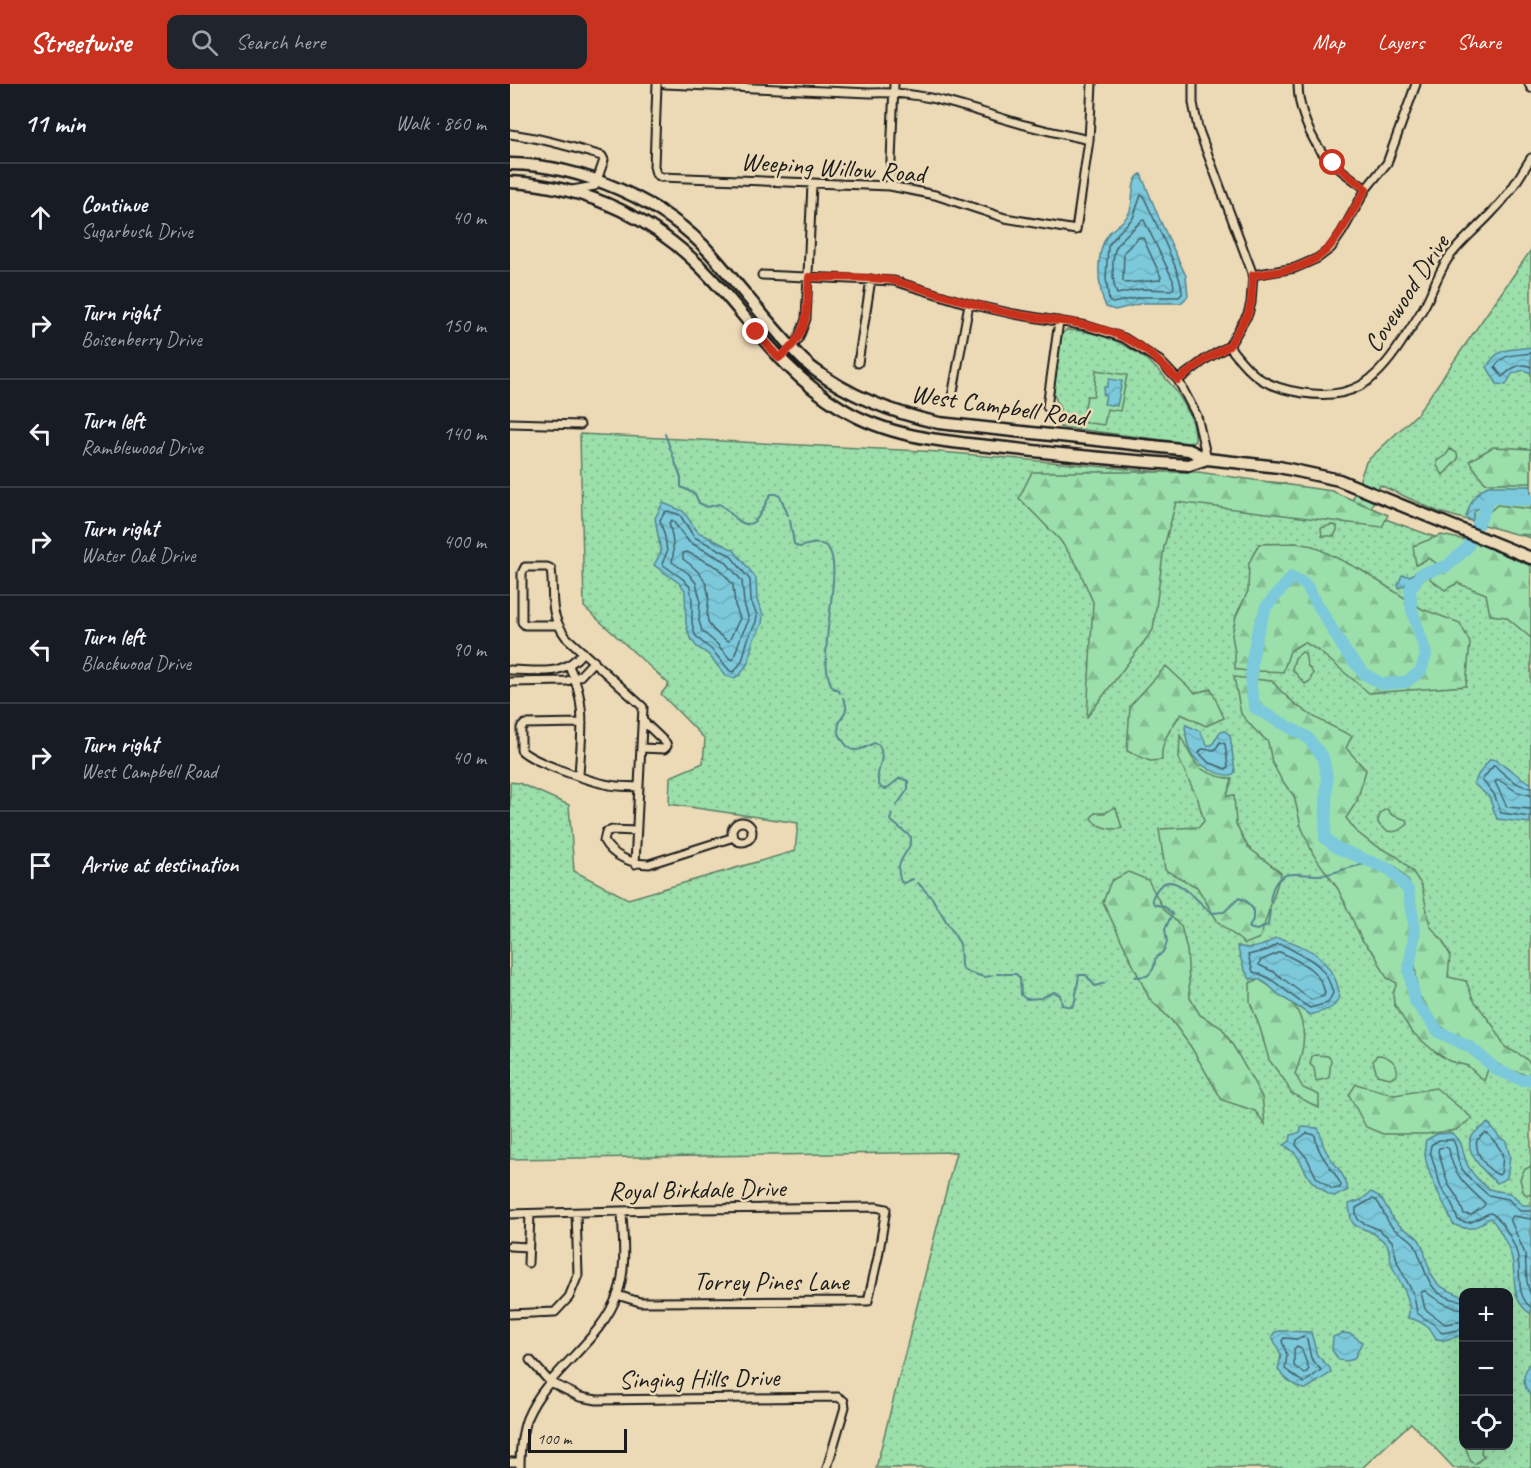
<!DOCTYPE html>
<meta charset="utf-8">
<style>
:root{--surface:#171b24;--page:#20242c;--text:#f1f3f6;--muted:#9ea1a6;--line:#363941;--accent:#c8321e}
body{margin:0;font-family:Caveat,sans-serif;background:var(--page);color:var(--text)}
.controls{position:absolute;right:18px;bottom:18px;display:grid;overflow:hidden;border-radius:12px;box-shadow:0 6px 24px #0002}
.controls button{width:54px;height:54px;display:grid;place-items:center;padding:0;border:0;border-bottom:2px solid var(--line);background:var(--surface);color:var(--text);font:30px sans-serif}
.scale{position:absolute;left:18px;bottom:15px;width:99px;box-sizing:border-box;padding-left:6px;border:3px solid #1c1c1c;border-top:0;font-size:16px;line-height:21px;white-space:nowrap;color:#1c1c1c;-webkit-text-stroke:4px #ecdab7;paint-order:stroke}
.stop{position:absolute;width:18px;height:18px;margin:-14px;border:4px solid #c8321e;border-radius:50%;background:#fff}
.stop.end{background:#c8321e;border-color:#fff;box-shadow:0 2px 6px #0008}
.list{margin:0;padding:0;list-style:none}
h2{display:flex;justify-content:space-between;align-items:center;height:78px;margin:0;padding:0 24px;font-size:26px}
h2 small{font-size:20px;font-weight:400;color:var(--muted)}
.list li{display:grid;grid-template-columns:39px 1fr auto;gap:18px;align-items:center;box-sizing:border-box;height:108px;padding:0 24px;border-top:2px solid var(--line)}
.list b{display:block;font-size:22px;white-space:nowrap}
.list p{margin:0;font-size:20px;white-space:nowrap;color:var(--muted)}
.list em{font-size:20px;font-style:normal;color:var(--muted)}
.icon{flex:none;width:33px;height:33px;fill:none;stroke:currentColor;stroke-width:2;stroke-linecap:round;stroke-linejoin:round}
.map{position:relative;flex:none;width:1021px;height:1384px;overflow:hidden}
header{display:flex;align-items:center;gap:36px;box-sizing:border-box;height:84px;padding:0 30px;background:var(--accent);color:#fff}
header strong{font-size:28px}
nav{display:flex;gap:33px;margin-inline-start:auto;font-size:21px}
.search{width:420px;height:54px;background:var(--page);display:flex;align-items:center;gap:15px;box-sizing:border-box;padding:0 21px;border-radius:12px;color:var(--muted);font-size:22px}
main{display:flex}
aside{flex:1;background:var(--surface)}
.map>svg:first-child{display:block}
</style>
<header>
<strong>Streetwise</strong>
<div class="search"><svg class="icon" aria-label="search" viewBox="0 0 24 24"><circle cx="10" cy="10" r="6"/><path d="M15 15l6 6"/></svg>Search here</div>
<nav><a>Map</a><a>Layers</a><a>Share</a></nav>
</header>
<main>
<aside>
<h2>11 min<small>Walk · 860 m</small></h2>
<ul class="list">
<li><svg class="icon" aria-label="ahead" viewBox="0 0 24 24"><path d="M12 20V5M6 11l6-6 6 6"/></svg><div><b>Continue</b><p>Sugarbush Drive</p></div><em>40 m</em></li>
<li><svg class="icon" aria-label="right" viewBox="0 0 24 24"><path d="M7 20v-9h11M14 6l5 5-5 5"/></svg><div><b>Turn right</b><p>Boisenberry Drive</p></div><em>150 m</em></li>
<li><svg class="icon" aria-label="left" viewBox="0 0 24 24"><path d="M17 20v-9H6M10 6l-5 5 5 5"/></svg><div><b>Turn left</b><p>Ramblewood Drive</p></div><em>140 m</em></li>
<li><svg class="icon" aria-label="right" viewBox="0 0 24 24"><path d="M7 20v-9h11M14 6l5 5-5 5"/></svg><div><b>Turn right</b><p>Water Oak Drive</p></div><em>400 m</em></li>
<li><svg class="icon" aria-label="left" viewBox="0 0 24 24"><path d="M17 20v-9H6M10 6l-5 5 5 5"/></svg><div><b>Turn left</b><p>Blackwood Drive</p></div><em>90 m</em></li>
<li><svg class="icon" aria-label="right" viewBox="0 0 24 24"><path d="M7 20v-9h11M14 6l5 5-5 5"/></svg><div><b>Turn right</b><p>West Campbell Road</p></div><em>40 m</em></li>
<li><svg class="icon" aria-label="arrive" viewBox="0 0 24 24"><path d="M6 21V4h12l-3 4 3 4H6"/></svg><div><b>Arrive at destination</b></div></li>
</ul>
</aside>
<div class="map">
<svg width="1021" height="1384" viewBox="0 0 1021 1384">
<defs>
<pattern id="grass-dots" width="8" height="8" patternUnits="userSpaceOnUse" patternTransform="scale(1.5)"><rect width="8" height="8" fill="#9bdfab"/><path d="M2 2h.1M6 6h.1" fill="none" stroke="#85bf93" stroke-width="1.8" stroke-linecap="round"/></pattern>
<pattern id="forest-firs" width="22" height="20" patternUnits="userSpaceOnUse" patternTransform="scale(1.5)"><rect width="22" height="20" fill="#9bdfab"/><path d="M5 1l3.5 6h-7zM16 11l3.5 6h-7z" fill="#85bf93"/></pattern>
<pattern id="water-waves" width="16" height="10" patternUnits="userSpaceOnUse" patternTransform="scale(1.5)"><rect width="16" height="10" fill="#7cc9db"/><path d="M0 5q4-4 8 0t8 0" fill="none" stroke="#6bacbb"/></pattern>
</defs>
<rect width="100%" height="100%" fill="#ecdab7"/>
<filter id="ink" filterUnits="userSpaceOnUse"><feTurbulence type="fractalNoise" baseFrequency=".0167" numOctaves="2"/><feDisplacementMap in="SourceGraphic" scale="12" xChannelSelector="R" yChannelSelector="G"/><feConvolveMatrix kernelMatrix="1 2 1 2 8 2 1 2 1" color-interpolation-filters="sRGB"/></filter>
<g filter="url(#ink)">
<path fill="url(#grass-dots)" stroke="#5c7e64" stroke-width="1.5" fill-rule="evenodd" d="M1021,166V454L929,428L870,401L859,429L1021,488V1384H944L901,1339L852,1384H366L446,1068L0,1075V698L9,699L59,721L64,787L118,815L285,767L288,739L159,720L160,693L193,679L195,655L151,610L159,600L74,523L70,350L431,368L773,399L840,423L856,378L908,329ZM954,1208H998V1362H954Z
M556,246C607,247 651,278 675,322C681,332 686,345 685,357L682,359H677L550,343L551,336L547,332L550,325L543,308L552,250Z"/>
<path fill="url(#forest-firs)" stroke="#5c7e64" stroke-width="1.5" d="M983,363L1021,365V399H975L959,377Z
M522,388H688L822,407L878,431L872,443L666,418L654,463L643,546L577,633L583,518L567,481L550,456L509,414Z
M987,421L1021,425V451L1005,450L967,439Z
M931,451L965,458L1021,482V554L996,533L980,531L976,510L947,499L935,506L920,495L926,479L919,474L906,481L903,462Z
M786,459L803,462L851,486L912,525L950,539L960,559L956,602L859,609L809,567L794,558L780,567L773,588C757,586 740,589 725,585V569L722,551L726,532L738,507L739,479L749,460Z
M656,582L685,609L701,605L714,634L696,642L671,630C661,644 650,658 652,676L640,677L617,667L620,622Z
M724,593L762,597C786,626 808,636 842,652L836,664L856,686L847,717L836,734L847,748L861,759L888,773L903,788L912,802L920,842L932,856L940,871L938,893L956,897L963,915L984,943L995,963L1014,973L1021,980V986L1018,991L996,985L981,976L964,961L945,952L931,942L918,926L908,910L904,871L908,854V836L903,809L899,798L886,783L846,768L859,781L874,785L896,809L901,843L895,883L901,912L909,927L923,948L956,966L979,982L974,997L958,982L939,977L925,968L901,947L884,920L883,909L887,899L877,894L865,871L852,856L828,805L803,770L791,742L784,712L771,695L762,678L758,658L744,645L731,630Z
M670,651C686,682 687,689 722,695L717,712L724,711L726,740L738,763L771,789L750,854L735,860L708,838L687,803L655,786L649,745L689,743L694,737L688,716L669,675Z
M618,788L638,796L654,826L671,842L677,866L680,914L690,931L712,944L725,965L752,1013L755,1040L745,1027L712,1016L681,963L662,937L639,914L593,818L601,797Z
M749,895C758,902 778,912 784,921C799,944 794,967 785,990L793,1004L809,1011V1024L781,1009L775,997L759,976L750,944L740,918V899Z
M846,1000L885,1011L926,1004L962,1034L946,1046L916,1050H873L856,1043L839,1011Z"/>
<path fill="#9bdfab" stroke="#5c7e64" stroke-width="1.5" d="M586,286L617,291L610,327L597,325L594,341L572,338L577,312H584Z
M940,365L947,369L948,375L933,391L927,382V377L936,371Z
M821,441L827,442V446L824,452H812L811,444Z
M792,568L795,569L797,581L803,589L800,597L795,600L782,585L785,574Z
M603,724H606L612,744C602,747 586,743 581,734L585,729H595Z
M877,725L882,731L897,736L898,740C887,750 877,751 868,739C868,732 870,727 877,725Z
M805,971L818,972L821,976L819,994L806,997L804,984L800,980L802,972Z
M867,971C878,971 889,979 887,991L880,994L867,991L863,977Z
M1021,1082V1111L1015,1110L1013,1107L1010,1095L1014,1086Z
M955,1362H972L971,1369L974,1372L965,1380L961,1378Z"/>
<path fill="url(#water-waves)" stroke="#56848f" stroke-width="1.5" d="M631,90L649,134L676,192L678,212L671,219H633L605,226L596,223C587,203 585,167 599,149C605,142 615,138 619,129C625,118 619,96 631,90Z
M1021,263V289L1014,286L1002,290L996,301L987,300L977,283C989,261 1001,267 1021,263Z
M599,295L612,297L607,322L594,320L596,311H593L594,303H597Z
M978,402H1021V420L982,418L965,426L962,437L956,433C960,419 964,409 978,402Z
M153,419L173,427L188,448L224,466L246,494L247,516L253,530L252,540L243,557L238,579L230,591L224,594L216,592L198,570L187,563L180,554L176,540L175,506L169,499L144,481L151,468L145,434Z
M913,484L916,489L906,499H900L889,504L888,501L892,491L900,492Z
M676,641L690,647L697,661H702L710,648L715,647L720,651L725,688L721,692C702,689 681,679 677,658C676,653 676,648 675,643Z
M980,675C991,675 1006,693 1021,699L1020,739L987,735L979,713L964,700L968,691Z
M765,854C775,854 800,865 808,872C820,883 839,910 822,923C816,927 807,929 800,931L769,911L757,900L749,895H740L734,885L727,862C742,866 753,863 765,854Z
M978,1039L990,1054L996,1057L1000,1073L997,1094L987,1099C977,1091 950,1065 963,1051C966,1046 973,1043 978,1039Z
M791,1043L808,1044C812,1051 811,1056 814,1063C821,1078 835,1088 838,1106L826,1112L819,1111C813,1105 804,1101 800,1095C789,1079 793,1073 774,1061L780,1057L781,1051L791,1048Z
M941,1049C956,1057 951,1073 960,1085C964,1092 973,1101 980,1105C986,1108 993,1107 999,1109C1004,1110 1008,1117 1012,1121H1021V1230C999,1215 1007,1197 1002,1175C1000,1164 988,1141 980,1134C966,1144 959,1148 943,1140C934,1116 909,1082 916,1056L927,1050Z
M861,1108C877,1114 876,1128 887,1139C894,1147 906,1148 911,1159C917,1172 917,1187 926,1198C933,1207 946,1207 953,1214V1247L950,1252L934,1256L926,1255C922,1244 910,1236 898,1234C903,1214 891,1202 883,1184C880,1177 880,1168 877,1160C872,1156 867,1151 861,1148C841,1140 841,1143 839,1120L851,1116Z
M770,1247L801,1248L807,1271L820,1284L821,1289L796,1305C786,1305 775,1294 768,1286L771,1271L762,1252L765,1248Z
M833,1249L841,1250L852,1258L844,1275L837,1277L829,1276L822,1266L823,1253Z
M1021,1276V1312C1010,1298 1013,1291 1021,1276Z"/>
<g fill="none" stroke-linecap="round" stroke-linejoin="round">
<path stroke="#426168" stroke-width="1.5" d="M631,111L634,113C643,135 673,191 672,210L669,213H632L602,219L599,217L596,194L598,162L608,149L623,134Z
M634,136L663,196L664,204L661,206L631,205L607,210C602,200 601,171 607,162C613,151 624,146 631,137Z
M629,153L633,154L651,193L650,196L616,199L613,197L614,168Z
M1021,269C1006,272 994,268 985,283L992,293C1000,286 1009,277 1021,283
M158,427L170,431L184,453L220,471L240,496L241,517L247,531L246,538L238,555L232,577L224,588L220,587L202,566L192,558L185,551L182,539V516L180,503L173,495L152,480L157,468L155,453L150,436L155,428Z
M162,436L179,458L215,477L232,497L234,519L239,536L231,552L223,576L220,575L207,560L192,547L189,537L190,515L186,499L178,489L162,478C165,465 163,453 159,439Z
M177,468L209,484L223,501L225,521L230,534L219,557L216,556C212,552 205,549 202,544C196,538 197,529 198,522C201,499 190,487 173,475V469Z
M710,658L715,660L718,682L716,685L698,678L689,669L692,665L705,666Z
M1021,704C1006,702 995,691 984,681L972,696L984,710L991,729L1021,733
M1021,711L1007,708L989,696L985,698L997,723L1021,725
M768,860C775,861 780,865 786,868C806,877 817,886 823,909L818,919L800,924C780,913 765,893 743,888L738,871L758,866Z
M770,868C790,878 810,885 815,909L814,912L801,916L764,888L749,881L750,877Z
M797,1049L805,1051C807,1072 823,1083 831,1101L830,1104L822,1105L806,1093L797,1074L786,1061L787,1056Z
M975,1049L978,1050C992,1067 995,1066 991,1089L989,1091C978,1087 964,1069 967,1056Z
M936,1063L939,1065C942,1090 957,1103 975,1119L974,1122L961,1131L954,1130L947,1113L938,1100L928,1067L929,1064Z
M1021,1127H1010L998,1115L978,1111L961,1096L952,1085L948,1075L946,1063L943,1056H929L921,1061L920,1067L931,1103L941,1118L948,1136C962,1143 967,1133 980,1129C991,1132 1007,1163 1008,1175C1011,1190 1006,1213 1021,1223
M1021,1135L1003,1132L1000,1135L1015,1170L1017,1198L1021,1212
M954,1217C914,1213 918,1188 905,1161C901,1152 890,1151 883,1144C875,1136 873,1124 866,1116L862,1115L846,1124C845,1138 851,1138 863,1143C870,1146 877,1152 882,1157L888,1180L904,1211L907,1229L926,1242L932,1249L954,1245
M954,1225C939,1224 926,1216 915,1207L911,1208L915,1225L935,1240L954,1237
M794,1253L797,1255L801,1274L811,1286L794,1299L775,1285L777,1271L772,1257L774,1254L786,1255Z
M787,1262L791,1264L799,1285L795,1290L784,1282V1265Z"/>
<path stroke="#56848f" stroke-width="2" d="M155,350L171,394V403L185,410L189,419L198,423L209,420C216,424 219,428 224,433C246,454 252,423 261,410H266L270,412L278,431
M280,436L284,460L289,463C297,461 308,457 316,462C338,479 302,574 323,604L328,606L330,609
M333,614C341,628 332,629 329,640C326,649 337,667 346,666C353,666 359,662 364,659L369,661C378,678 361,689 371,704L376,705L390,694L398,697V705L387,721
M382,730L380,736L401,753C402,770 382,774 391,798L394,799L403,795
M408,799L422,814L450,860L451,882L455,887L474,893L481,892
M760,818C761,808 764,795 776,791C786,788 805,793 818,790C834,786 847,780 863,779
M487,890H506L510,894L511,911L516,915L531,914L544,908L550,911L552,921L562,923L565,917L569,891H576L585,902L595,899
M625,893L637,892C643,887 645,883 645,875L654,867L657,858L655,845L662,830L655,823L644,820L642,815C658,775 685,817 702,829L714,828L729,814L736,817L743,825V835L739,844L747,846L758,841L760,826"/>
<path stroke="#7cc9db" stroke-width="12" d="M1021,416L998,415L981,412L957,464L937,482L911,490L900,505L902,526L916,570L911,587L896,598L872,600L855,590L837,570L796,501L782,493L756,523L747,550L742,576L741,605L745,624L797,653L813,673L817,693L815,754L827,764L881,786L898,806L905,845L899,886L905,917L929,948L960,963L987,986L1012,996L1021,995"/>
<g stroke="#1c1c1c" stroke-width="11">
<path id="street" d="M147,0L144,82L146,90L151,93L380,102L425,111L495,134L566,146L579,56L582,0
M155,0L360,9C411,6 453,23 501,37C527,45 553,50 579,56
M788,0C788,24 800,55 816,73C828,85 843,95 856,105
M1019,0L1021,4
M0,50C32,54 61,63 92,72L94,76L85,102L62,106
M380,102L384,0
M252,191L384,197L459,220L504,230L577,242L614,254L650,277L668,296L687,332L697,375
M743,191L785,184L808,174L821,164L832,148L856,105L877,79L906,0
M719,262C742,293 755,303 793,309C842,316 865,299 891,259C899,247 908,234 915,221C923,206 928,190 937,176C950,157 969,143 984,126C999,111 1010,92 1021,74
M269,275L288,256L296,235L302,100
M348,279L361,195
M668,296L696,275L719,262L738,230L741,219L743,191L688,44L683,19V0
M442,313L459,220
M537,323L549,237
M0,339L70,341
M47,541H15L12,538V489L15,483H37L41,485C45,513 37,527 56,553L133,623L125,780
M59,582C78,620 71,652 69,692
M0,586C30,586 52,594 73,568
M0,598L57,597L70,592L84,577
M72,639L15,640L11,644V666C22,678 82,698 100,701C109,703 119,702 129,703
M131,664L154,665L157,662L156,659L133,637
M222 748a10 10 0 1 1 20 0a10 10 0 1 1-20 0Z
M126,747L102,746L96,748L94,757C102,772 122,780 139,780L224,753
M0,1130L183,1125L366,1123L376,1125L368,1173L358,1217L130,1218L107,1211
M0,1162L18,1163
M18,1179L20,1130
M0,1230L45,1228L59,1213L68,1191L66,1129
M20,1276L40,1298L70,1313L87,1316L328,1313L334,1317L335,1323L317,1384
M0,1378H10
M10,1384C10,1367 11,1350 17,1334C37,1286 91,1259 108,1209C117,1183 113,1154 112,1127"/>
</g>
<g stroke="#1c1c1c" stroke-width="15">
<path id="secondary" d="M0,80C71,81 155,117 202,171C225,197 247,225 270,251C281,263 292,277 305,286C342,314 384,329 429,339L679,366L697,375L769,383L829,396L1021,474
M0,98C79,102 150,137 203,196C246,244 274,289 331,324C381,355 440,358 497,364C558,371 618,377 679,381L697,375"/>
</g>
<use href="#street" stroke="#ecdab7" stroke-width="7"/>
<use href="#secondary" stroke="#ecdab7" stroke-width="10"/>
</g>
</g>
<g fill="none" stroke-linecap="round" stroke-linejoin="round" filter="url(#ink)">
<path stroke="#c8321e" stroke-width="8" d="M246,248L269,274C301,248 296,231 299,193C323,194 363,192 385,197C425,208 463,222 504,230C540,237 580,237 615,254C636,264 652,280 668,296L696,275L719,262L738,230L741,219L743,191C820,183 819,166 856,105L823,79"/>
</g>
<g text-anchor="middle" stroke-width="5" stroke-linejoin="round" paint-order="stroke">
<g font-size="26" fill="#1c1c1c" stroke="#ecdab7">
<text transform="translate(323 83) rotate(4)" y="9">Weeping Willow Road</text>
<text transform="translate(896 209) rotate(-57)" y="9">Covewood Drive</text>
<text transform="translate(489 321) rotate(8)" y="9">West Campbell Road</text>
<text transform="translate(187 1105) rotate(-1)" y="9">Royal Birkdale Drive</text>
<text x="261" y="1206">Torrey Pines Lane</text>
<text transform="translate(189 1294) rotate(-1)" y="9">Singing Hills Drive</text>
</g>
</g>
</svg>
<div class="controls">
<button>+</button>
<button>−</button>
<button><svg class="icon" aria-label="locate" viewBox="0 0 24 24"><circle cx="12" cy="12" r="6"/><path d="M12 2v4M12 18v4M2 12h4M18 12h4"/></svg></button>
</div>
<div class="scale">100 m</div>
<div class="stop" style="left:823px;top:79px"></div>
<div class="stop end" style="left:246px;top:248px"></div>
</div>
</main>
